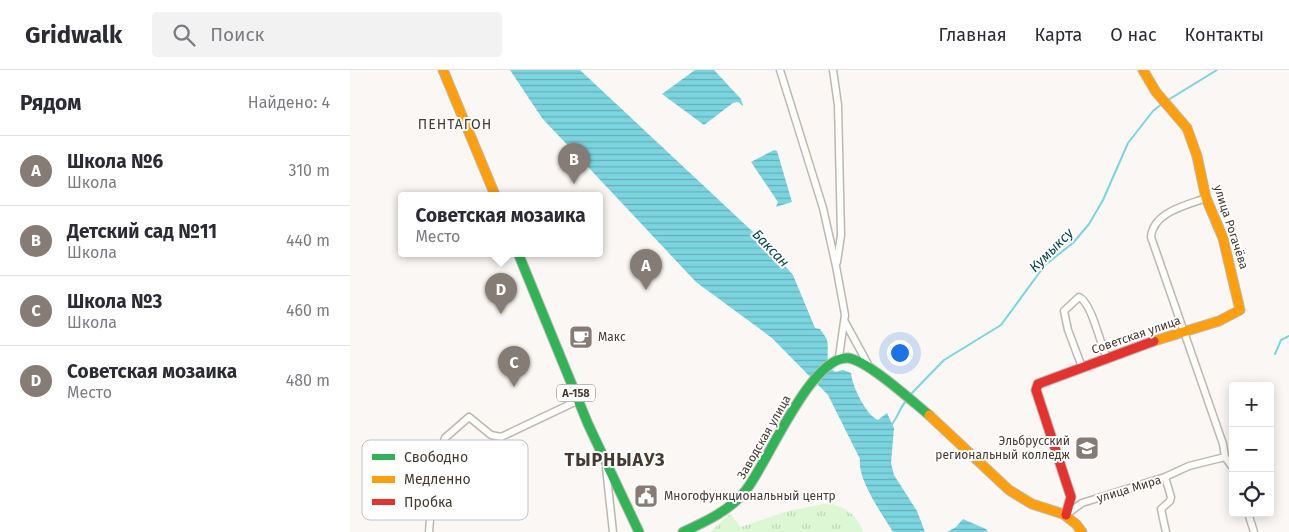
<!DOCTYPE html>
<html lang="ru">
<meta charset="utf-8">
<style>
:root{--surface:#fff;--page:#f2f2f3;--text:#2b2b33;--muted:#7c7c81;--line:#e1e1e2;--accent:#857c75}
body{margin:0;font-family:"Fira Sans",sans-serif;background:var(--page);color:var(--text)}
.controls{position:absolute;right:15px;bottom:15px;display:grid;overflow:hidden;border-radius:5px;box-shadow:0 2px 12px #0003}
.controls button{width:45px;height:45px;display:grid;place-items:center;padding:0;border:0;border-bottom:1px solid var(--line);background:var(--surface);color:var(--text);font:25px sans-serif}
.you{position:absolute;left:549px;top:282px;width:18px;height:18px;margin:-12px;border:4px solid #fff;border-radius:50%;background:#1a73e8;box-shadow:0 0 0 8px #1a73e833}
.badge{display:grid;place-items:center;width:32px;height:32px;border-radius:50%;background:var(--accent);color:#fff;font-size:16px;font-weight:700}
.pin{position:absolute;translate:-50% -41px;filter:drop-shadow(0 1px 2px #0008)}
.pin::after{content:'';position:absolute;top:26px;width:18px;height:15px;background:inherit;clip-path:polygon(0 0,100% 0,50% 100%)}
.popup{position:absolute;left:48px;top:122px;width:205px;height:65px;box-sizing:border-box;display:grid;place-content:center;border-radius:5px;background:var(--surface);filter:drop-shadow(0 1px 4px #0005);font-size:16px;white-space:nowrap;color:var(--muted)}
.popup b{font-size:19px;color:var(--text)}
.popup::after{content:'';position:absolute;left:50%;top:100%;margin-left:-10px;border:10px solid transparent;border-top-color:var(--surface)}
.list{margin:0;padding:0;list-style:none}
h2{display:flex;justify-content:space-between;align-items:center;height:65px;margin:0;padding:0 20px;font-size:21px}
h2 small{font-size:16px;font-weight:400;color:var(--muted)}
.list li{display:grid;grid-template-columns:32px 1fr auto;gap:15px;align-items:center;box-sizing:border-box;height:70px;padding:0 20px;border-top:1px solid var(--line)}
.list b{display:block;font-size:19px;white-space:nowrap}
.list p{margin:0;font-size:16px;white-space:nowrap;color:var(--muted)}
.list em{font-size:16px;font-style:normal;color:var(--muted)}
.icon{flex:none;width:28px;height:28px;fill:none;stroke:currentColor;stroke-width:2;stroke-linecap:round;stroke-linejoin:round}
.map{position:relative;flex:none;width:939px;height:462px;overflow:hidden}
header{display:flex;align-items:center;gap:30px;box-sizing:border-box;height:70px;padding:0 25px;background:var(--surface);border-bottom:1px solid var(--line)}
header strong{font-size:24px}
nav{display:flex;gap:28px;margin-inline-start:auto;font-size:18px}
.search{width:350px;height:45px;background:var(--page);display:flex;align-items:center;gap:12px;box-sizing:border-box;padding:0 18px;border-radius:5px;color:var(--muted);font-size:19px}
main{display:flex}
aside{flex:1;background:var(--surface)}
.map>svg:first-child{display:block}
</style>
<header>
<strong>Gridwalk</strong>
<div class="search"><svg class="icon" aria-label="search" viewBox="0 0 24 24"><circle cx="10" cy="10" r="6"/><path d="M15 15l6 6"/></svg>Поиск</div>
<nav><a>Главная</a><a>Карта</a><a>О нас</a><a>Контакты</a></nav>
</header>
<main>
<aside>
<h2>Рядом<small>Найдено: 4</small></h2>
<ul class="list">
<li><span class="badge">A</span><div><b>Школа №6</b><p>Школа</p></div><em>310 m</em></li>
<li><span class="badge">B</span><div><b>Детский сад №11</b><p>Школа</p></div><em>440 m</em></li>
<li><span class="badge">C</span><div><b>Школа №3</b><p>Школа</p></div><em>460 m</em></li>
<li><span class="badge">D</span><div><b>Советская мозаика</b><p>Место</p></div><em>480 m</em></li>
</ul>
</aside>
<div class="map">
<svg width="939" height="462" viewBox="0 0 939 462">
<defs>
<pattern id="park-tufts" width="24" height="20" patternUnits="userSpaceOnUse" patternTransform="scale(1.25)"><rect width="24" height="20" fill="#dcf7d4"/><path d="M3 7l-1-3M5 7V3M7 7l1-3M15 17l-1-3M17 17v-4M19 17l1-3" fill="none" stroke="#bed4b6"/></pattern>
<pattern id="water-rules" width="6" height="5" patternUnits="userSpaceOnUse" patternTransform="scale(1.25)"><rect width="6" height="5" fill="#7bd5e0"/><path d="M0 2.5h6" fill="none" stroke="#67aeb6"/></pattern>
</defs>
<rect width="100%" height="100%" fill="#faf7f4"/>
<path fill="url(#park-tufts)" d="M479,433C496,438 507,444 513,462H360L380,444L391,457L438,441Z"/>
<path fill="url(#water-rules)" d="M160,0H230L416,174L443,205L465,258L470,259C472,262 476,267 477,270C480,282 473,292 485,302L493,300L501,303C502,316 516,345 528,350L537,343L544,358L541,393L544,405L567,441L575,462H543C532,444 507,409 510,389L478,325L422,268L346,212L192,48Z
M345,0H364L391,29L393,36L388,32L383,33L354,55L312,24Z
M424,80L427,81L442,132L426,137L428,132L401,92Z
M613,449L636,459L638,462H597L606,457Z"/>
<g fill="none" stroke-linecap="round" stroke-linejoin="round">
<path stroke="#7bd5e0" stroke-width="2" d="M818,30L867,0
M925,284L931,270L939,266
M560,325L594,290L651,255L695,195L723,173L739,154L753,130L778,73L803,41L812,34
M542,354C548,347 549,339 556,331"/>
<g stroke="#beb7b1" stroke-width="9">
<path id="street" d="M430,0L473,138L486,196L495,245L489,287
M483,0L488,35L491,165L487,192
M856,128C837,135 803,142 801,167L873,374L875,387L883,398
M495,252L520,298
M732,297L718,260L714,241L729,227C742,233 750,274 757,288
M256,398L263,462
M815,407L821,427L820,431L811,439L816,462
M898,443L904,462
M717,444L732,433L815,407L839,396L875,387
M79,462L84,400L95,368L119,347L141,365L151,367L229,330"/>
</g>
<g stroke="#beb7b1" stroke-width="11">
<path id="fast" d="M168,183L238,354L289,462
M333,462C355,452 381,440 396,420C417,394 461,285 498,288C517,290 563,332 579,345"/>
</g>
<g stroke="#beb7b1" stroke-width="11">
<path id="slow" d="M93,0L145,125
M793,0L806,22L837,58L847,86L856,128L873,168L890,240L869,251L804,271
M579,345L659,420L682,434L713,444L726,454L732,462"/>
</g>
<g stroke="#beb7b1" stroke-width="11">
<path id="jam" d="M716,445L721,427L686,320L688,314L804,271"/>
</g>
<use href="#street" stroke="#fefefd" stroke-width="6"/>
<use href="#fast" stroke="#30b455" stroke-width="9"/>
<use href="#slow" stroke="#ff9f0a" stroke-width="9"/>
<use href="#jam" stroke="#e5322d" stroke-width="9"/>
</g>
<defs>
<g id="cafe-square" transform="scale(1.25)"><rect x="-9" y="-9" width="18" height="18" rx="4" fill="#857c75" stroke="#fff"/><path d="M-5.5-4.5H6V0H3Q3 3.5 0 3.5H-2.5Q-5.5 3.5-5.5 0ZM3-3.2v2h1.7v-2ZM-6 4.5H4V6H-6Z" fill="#fff"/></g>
<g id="university-square" transform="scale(1.25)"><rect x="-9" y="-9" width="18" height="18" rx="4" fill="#857c75" stroke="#fff"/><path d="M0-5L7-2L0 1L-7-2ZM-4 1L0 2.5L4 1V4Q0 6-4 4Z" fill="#fff"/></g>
<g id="civic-square" transform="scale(1.25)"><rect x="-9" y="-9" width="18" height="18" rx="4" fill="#857c75" stroke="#fff"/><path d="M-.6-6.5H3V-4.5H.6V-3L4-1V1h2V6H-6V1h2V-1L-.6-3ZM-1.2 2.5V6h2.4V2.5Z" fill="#fff"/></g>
</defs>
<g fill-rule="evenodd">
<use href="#cafe-square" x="231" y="267"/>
<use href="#university-square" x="737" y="378"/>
<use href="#civic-square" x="296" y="426"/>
</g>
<g text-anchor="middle" stroke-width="4" stroke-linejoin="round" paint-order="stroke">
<rect fill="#fff" stroke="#7e746e" stroke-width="1" x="207" y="314.5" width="38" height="17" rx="4"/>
<g font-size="11" font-weight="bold" fill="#463930">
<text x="226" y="327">А-158</text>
</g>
<g font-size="12" fill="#463930" stroke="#fff">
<text transform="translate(881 157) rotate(72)" y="4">улица Рогачёва</text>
<text transform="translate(786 265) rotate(-19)" y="4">Советская улица</text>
<text transform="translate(414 367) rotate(-60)" y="4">Заводская улица</text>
<text transform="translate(779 419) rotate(-17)" y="4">улица Мира</text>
</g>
<g font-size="12" fill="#463930" stroke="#fff" text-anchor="start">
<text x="248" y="271">Макс</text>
<text x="720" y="375" text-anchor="end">Эльбрусский<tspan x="720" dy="14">региональный колледж</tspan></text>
<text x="314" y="430">Многофункциональный центр</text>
</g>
<g font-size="14" letter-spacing="1" fill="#463930" stroke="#fff">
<text x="105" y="59">ПЕНТАГОН</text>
</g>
<g font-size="14" font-style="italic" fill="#09454b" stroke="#fff">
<text transform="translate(421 178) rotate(46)" y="5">Баксан</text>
<text transform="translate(701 180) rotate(-45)" y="5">Кумыксу</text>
</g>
<g font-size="18" font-weight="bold" letter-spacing="1" fill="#463930" stroke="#fff">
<text x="265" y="396">ТЫРНЫАУЗ</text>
</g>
</g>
<rect x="12" y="370" width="166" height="80" rx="8" fill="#fff" stroke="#c8c4c1" stroke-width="1"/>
<rect x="22" y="384" width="23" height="6" fill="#30b455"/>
<rect x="22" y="406" width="23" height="7" fill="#ff9f0a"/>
<rect x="22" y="429" width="23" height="6" fill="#e5322d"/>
<g font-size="14" fill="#463930">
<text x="54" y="392">Свободно</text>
<text x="54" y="414">Медленно</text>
<text x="54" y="437">Пробка</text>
</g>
</svg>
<div class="controls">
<button>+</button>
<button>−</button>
<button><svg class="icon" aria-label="locate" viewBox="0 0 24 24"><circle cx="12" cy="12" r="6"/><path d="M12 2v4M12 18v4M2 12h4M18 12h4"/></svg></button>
</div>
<div class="you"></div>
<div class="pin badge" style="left:296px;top:220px">A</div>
<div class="pin badge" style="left:224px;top:114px">B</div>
<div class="pin badge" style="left:164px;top:317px">C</div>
<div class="pin badge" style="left:151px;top:244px">D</div>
<div class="popup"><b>Советская мозаика</b>Место</div>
</div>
</main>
